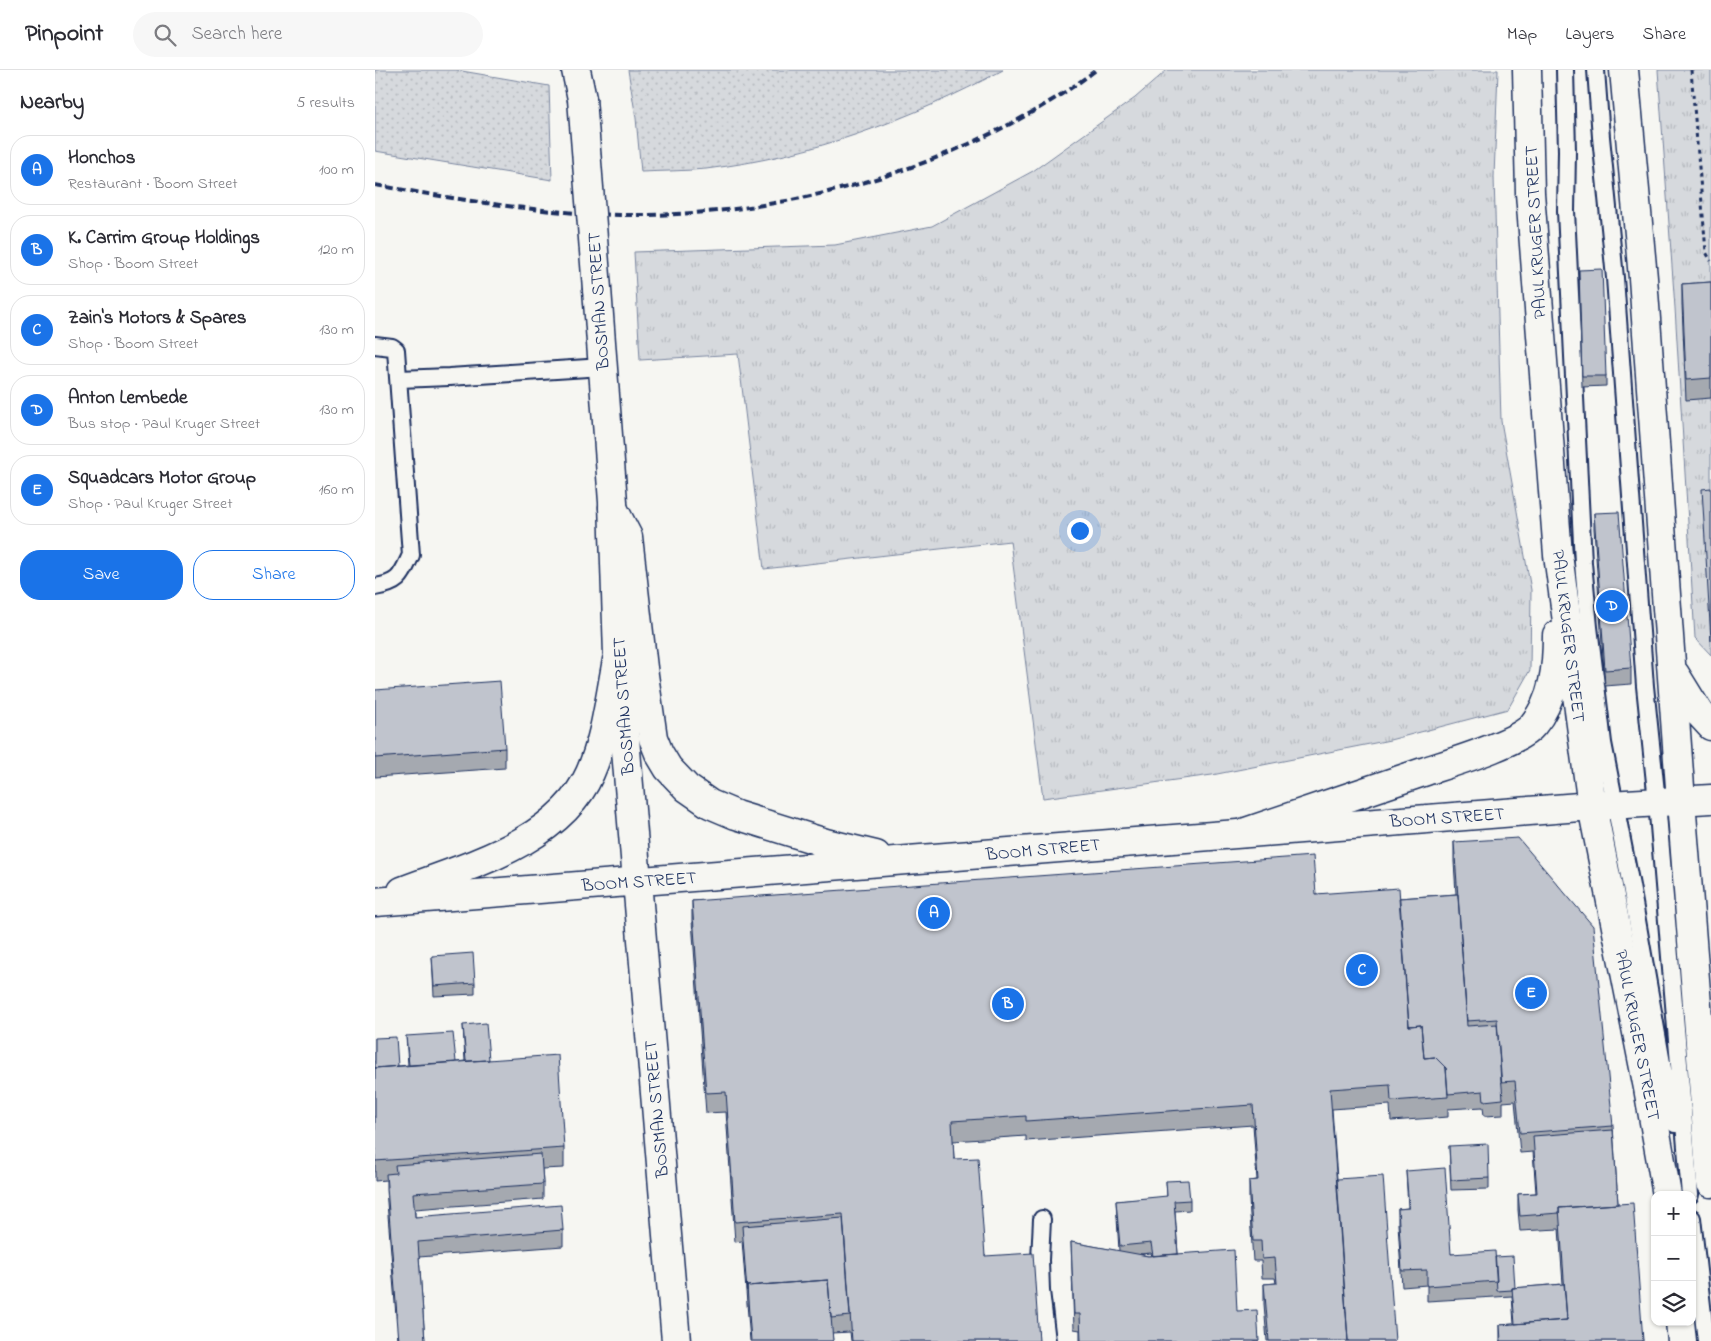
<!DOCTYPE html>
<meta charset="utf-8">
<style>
:root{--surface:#fff;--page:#f7f7f7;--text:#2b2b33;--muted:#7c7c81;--line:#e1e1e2;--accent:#1a73e8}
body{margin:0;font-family:"Indie Flower",sans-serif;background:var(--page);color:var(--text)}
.controls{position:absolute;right:15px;bottom:15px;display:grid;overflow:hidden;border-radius:10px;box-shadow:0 1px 4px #0004}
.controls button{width:45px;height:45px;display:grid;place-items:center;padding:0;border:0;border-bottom:1px solid var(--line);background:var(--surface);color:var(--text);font:25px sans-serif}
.you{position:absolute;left:704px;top:460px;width:18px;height:18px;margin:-12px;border:4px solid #fff;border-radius:50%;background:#1a73e8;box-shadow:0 0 0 8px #1a73e833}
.badge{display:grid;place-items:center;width:32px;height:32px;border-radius:50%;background:var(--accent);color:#fff;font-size:16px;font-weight:700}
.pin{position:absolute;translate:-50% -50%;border:2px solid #fff;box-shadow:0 1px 5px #0006}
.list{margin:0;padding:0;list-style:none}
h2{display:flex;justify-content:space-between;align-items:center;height:65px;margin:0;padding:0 20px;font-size:21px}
h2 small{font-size:16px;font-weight:400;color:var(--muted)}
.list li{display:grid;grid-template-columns:32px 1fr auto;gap:15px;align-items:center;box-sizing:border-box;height:70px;margin:0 10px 10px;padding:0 10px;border:1px solid var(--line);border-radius:20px}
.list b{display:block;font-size:19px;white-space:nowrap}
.list p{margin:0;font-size:16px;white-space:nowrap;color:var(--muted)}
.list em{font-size:16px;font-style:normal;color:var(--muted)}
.actions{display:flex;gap:10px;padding:15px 20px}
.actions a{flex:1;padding:11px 0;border:1px solid var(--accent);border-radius:20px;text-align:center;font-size:18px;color:var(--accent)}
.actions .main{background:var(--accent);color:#fff}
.icon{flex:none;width:28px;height:28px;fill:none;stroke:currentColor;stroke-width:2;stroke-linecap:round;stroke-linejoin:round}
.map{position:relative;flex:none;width:1336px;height:1271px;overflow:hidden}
header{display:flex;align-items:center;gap:30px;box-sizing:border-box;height:70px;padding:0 25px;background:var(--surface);border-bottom:1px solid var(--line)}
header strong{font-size:24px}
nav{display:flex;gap:28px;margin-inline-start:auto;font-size:18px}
.search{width:350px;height:45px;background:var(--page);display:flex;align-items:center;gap:12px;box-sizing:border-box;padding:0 18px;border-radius:28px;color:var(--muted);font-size:19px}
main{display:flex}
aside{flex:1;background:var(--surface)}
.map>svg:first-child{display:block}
</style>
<header>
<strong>Pinpoint</strong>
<div class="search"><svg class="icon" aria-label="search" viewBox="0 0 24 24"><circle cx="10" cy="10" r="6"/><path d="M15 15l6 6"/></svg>Search here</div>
<nav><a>Map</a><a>Layers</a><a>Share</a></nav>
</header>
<main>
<aside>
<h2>Nearby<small>5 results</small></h2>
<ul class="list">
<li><span class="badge">A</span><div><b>Honchos</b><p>Restaurant · Boom Street</p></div><em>100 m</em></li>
<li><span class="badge">B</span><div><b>K. Carrim Group Holdings</b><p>Shop · Boom Street</p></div><em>120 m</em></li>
<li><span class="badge">C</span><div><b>Zain's Motors &amp; Spares</b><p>Shop · Boom Street</p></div><em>130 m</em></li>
<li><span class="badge">D</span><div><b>Anton Lembede</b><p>Bus stop · Paul Kruger Street</p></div><em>130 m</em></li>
<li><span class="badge">E</span><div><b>Squadcars Motor Group</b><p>Shop · Paul Kruger Street</p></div><em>160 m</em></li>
</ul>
<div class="actions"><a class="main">Save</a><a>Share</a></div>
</aside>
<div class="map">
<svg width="1336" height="1271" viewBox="0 0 1336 1271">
<defs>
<pattern id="grass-dots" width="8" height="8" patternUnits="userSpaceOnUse" patternTransform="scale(1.25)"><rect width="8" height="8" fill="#d6d9dd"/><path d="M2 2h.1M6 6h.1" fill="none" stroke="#b7bbc0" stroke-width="1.8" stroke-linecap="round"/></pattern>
<pattern id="park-tufts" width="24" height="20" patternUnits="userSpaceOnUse" patternTransform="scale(1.25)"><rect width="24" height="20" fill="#d6d9dd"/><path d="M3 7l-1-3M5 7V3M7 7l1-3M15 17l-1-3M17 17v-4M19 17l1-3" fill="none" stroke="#b7bbc0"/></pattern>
</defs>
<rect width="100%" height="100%" fill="#f6f6f2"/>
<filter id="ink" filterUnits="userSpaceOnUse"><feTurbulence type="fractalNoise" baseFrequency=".02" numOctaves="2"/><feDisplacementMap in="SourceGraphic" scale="10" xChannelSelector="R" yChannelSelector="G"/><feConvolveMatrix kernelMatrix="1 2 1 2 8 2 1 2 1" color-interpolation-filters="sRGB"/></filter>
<g filter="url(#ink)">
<path fill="url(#grass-dots)" stroke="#78849e" d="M0,0H81L174,16L177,110L0,81Z
M253,0H628C534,50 438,86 331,99C309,101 287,101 266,102L261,48Z"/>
<path fill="url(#park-tufts)" stroke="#78849e" d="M792,0H1123L1119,107L1126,351L1156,520L1155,600L1133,639L1015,670L837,705L668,728L635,471L389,499L363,284L265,290L259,182L460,175L557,156L658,101L760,28Z
M1283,0H1336V585L1320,568L1300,238Z"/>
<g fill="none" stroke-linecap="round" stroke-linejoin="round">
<g stroke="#1b2f5e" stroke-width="20">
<path id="service" d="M1190,0L1192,81L1191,141L1208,493L1214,557L1228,673L1256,816L1291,1016L1300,1054
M1221,0L1226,67L1240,208L1270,616L1282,732L1315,1125
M0,275L17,277L21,280L36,485C26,506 25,513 0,517
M24,309L74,307L228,297
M1317,1148L1331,1271
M667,1149L665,1190L666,1221L672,1271"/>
</g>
<g stroke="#1b2f5e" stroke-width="31">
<path id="minor" d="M201,0L207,29
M222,219L238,432L243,585L262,811"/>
</g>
<g stroke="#1b2f5e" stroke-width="31">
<path id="secondary" d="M238,438L253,467L268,598L278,668L284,683L293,698L312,718L335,734L361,745L451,773L501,785
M262,811L301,1271
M27,821C92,796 185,772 215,703C231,667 235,624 243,585
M0,832L1217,736L1336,729"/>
</g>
<g stroke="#1b2f5e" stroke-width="31">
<path id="primary" d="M1152,0L1155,123L1183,485L1217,736L1273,1018L1292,1125
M1249,0L1268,208L1306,731L1336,1113
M1300,604L1324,643L1336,656
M868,763C929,742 990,722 1051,701C1075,693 1144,673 1158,655C1179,630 1182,597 1182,565
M1305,1252L1307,1271"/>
</g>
<path stroke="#1b2f5e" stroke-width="3" stroke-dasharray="4 4" stroke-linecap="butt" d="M1316,0L1331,182L1336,191"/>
<use href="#service" stroke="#f6f6f2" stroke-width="16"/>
<use href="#minor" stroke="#f6f6f2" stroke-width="28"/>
<use href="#secondary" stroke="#f6f6f2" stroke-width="28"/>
<use href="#primary" stroke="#f6f6f2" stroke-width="28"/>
<path stroke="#1b2f5e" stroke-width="4" stroke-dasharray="8 4" stroke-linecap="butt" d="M0,115C81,129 162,143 244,145C365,147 484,123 594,74C638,54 682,30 721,0"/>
<g stroke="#1b2f5e" stroke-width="31" stroke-linecap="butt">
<path id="minor-bridge" d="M207,29L222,219"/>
</g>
<use href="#minor-bridge" stroke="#f6f6f2" stroke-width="28"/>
</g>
<path fill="#a5a9b0" stroke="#1b2f5e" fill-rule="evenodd" d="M1204,210L1231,306V316L1207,317Z
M1336,212V328L1311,330L1307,234V214Z
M1219,443L1256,598V614L1230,616L1219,459Z
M0,620L130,678V698L0,707Z
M1079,772L1238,1056L1243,1134L1268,1271H1125V1255L1139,1254L1137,1226L1052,1231V1215L1027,1217L1023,1154V1139L1033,1138L1031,1101L1076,1184L1120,1187L1140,1218L1188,1214L1184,1159L1145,1161L1143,1140V1124L1161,1123L1158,1082L1145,1083L1140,1031L1128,1032V1045L1109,1046L1108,1037L1073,1039V1047L1016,1051L1015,1035L957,1039L962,1109L1020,1271H892L889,1234V1214L901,1213L900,1208H887L886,1191H878L874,1130V1111L882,1110L878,1055L651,1071V1066L578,1071L579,1089L610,1186L664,1271H476L475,1262L457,1263L458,1271H375L367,1171L360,1172L351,1042L331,1043L317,851V831L941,824L1024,828L1081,824L1079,792Z
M57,886L100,913V924L59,926Z
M88,955L114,990L189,1078V1098L167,1099L168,1114V1129L40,1139V1147L188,1160V1176L44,1187L50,1271H23L11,1120V1110L0,1111V968L23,996L33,995L31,966L81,992L90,991Z
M1074,1076L1114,1108V1119L1076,1120Z
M791,1111L815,1130V1140L800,1141L803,1184L862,1241L884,1271H705V1260L699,1259L696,1172L744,1181L741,1131L792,1127ZM776,1183L777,1186H773L765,1184Z"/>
<path fill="#c0c4cd" stroke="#1b2f5e" d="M1227,199L1231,306H1207L1204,200Z
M1336,212V308L1311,310L1307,214Z
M1336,418V571L1327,419Z
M1244,442L1256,598L1230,600L1219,443Z
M125,611L130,678L0,688V620Z
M1143,768L1218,856L1238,1056L1145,1063L1140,1011L1126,1012L1122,949L1092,951L1079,772Z
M938,786L941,824L1024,818L1034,956L1046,955L1049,988L1060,987L1071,998L1073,1027L1016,1031L1015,1015L955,1019L973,1271H894L889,1214L902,1213L900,1188L887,1189L886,1171H878L874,1111L883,1110L878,1035L651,1051V1046L577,1051L579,1089L603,1088L610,1186L658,1183L664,1271H477L468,1144L360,1152L351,1022L331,1023L317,831Z
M1083,824L1092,956L1122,954L1128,1029L1109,1031L1108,1021L1073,1024L1071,998L1060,987L1049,988L1046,955L1034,956L1024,828Z
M98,883L100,913L59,916L57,886Z
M111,953L114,990L91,991L88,955Z
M78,963L81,992L34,995L31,966Z
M21,967L23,996L0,998V968Z
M183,985L189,1078L0,1091V998Z
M1238,1060L1243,1134L1184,1138V1143L1145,1146L1143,1124L1162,1123L1158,1066Z
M1113,1074L1114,1108L1076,1110L1074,1076Z
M166,1084L168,1114L38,1123L40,1147L186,1135L188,1160L43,1172L50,1271H24L11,1104L21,1103L20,1095Z
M1070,1098L1076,1184L1120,1181L1122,1211L1052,1216V1200L1027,1201L1023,1139L1034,1138L1031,1101Z
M1008,1106L1020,1271H973L962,1109Z
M813,1110L815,1130L799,1131L803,1184L778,1186L776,1173L745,1176L741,1131L792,1126L791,1111Z
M1258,1133L1268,1271H1126L1125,1255L1192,1250L1184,1138Z
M468,1148L475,1246L456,1248L453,1210L372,1216V1221L367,1156Z
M696,1172L773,1186L859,1180L862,1241L882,1240L884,1271H706L705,1244H699Z
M1138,1186L1140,1218H1137V1220L1122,1221L1120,1187Z
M453,1210L458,1271H376L372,1216Z
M1189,1214L1192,1250L1140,1254L1137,1218Z"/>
</g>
<g text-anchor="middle" stroke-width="5" stroke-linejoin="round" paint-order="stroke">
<g font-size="18" fill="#1b2f5e" stroke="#f6f6f2">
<text transform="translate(1160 162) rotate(-93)" y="6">PAUL KRUGER STREET</text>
<text transform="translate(223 231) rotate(-94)" y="6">BOSMAN STREET</text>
<text transform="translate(1194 566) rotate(83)" y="6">PAUL KRUGER STREET</text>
<text transform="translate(248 636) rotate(-94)" y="6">BOSMAN STREET</text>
<text transform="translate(1072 747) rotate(-4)" y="6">BOOM STREET</text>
<text transform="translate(668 779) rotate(-5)" y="6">BOOM STREET</text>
<text transform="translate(264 811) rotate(-4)" y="6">BOOM STREET</text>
<text transform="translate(1263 965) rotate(79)" y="6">PAUL KRUGER STREET</text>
<text transform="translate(281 1039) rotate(-95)" y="6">BOSMAN STREET</text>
</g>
</g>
</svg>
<div class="controls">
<button>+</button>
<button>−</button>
<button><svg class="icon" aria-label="layers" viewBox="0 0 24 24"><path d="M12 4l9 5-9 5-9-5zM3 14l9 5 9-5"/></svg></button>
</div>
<div class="you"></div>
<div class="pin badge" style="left:559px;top:843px">A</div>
<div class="pin badge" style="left:633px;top:934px">B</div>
<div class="pin badge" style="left:987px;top:900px">C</div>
<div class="pin badge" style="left:1237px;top:536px">D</div>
<div class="pin badge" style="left:1156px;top:923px">E</div>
</div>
</main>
